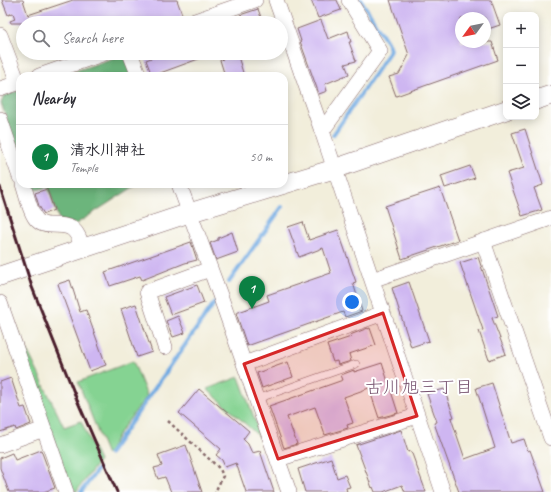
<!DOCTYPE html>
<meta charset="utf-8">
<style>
:root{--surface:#fff;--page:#f2f2f3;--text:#2b2b33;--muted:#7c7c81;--line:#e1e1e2;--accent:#0b8043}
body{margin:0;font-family:Caveat,"Klee One",sans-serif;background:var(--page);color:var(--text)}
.controls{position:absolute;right:12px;top:12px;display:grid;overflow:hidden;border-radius:8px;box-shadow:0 2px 10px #0003}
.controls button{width:36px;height:36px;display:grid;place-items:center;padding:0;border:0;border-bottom:1px solid var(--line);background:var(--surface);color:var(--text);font:20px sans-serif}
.compass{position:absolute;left:455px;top:12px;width:36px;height:36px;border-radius:50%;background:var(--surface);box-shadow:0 2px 10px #0003;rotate:237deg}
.you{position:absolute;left:352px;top:302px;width:14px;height:14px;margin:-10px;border:3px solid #fff;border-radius:50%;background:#1a73e8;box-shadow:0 0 0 6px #1a73e833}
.badge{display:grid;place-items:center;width:26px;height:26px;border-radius:50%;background:var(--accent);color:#fff;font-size:13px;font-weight:700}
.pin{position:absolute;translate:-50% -33px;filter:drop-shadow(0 1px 2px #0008)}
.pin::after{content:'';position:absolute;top:21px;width:14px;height:12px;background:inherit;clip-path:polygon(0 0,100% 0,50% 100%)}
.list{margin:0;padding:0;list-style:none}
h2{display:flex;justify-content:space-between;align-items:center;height:52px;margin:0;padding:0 16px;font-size:17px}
h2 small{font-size:13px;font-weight:400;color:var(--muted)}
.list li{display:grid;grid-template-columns:26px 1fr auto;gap:12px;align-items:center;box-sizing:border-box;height:64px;padding:0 16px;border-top:1px solid var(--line)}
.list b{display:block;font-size:15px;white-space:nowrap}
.list p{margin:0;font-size:13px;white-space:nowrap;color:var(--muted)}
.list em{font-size:13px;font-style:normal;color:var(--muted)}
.icon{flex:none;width:22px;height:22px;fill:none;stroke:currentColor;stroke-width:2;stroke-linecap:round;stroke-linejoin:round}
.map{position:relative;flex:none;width:551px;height:492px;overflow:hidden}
.search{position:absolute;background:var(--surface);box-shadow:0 2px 10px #0003;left:16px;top:16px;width:272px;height:44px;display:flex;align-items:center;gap:10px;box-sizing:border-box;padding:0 14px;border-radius:22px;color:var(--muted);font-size:15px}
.panel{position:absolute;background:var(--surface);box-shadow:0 2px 10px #0003;left:16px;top:72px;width:272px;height:116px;border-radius:12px}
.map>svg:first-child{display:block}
</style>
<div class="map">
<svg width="551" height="492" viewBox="0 0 551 492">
<rect width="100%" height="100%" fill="#fff"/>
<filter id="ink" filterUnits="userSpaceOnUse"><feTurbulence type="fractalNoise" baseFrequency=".025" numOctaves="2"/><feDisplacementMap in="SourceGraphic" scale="8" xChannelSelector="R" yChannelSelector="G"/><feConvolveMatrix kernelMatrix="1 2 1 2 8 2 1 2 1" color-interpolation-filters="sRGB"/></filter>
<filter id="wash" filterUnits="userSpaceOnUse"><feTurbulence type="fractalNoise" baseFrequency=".012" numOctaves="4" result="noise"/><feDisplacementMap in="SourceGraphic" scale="16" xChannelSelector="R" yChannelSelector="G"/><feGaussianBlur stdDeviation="0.9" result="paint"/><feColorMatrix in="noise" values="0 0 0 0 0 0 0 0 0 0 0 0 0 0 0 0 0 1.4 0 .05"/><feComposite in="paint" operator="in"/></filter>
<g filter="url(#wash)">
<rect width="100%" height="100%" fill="#f2eedb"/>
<path fill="#85d392" stroke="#68795e" d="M7,308L64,427L81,421L99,461L76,492H71Z
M133,361L147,396L119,433L107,455L78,382Z
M239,377L262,439L207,389Z"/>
<path fill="#6cb57c" stroke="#5b6a54" d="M125,54L132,76H61Z
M20,90V157L1,103L4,96Z
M29,184H138L76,224L59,220L48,187L32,191Z"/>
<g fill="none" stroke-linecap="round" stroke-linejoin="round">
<path stroke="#72abe2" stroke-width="4" d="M333,135L388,54L390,49L387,42L361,0
M229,282L282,207
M109,454L215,302
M81,492L98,469"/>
</g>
<g id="blocks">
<path fill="#ceb6f1" d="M2,0H23L28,15L73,0H177L183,17L181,19L169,23H11L10,21L15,19L13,13L8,15Z
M311,0H337L341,10L318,18Z
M390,0H491L500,25L485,30V18H461V42H492L498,60L396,96L389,77L399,74L409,55Z
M258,9L263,23H242L240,15Z
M321,20L328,39L348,31L351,42H349L356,61L345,64L349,74L325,84L327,91L319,94L300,41H301L297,29Z
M164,53H212V54L152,76L146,60Z
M221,53H237L244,76H225L220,60L223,59Z
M525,129L543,185L534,188L542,210L522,216L507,173L524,168L512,133Z
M470,166L475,178L445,188L441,176Z
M440,188L458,240L402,259L385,206Z
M47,189L54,210L44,214L39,206L35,193Z
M303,222L309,240L338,230L356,282L353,283L362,311L345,317L343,312L247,346L236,313L269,301L267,295L331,273L323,248L299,257L288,227Z
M232,232L238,252L216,260L210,243L218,240V238Z
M191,242L197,260L185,263L142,280L140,276L110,286L105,272Z
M478,257L498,316L492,318L506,354L489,360L479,331L483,330L460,263Z
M70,280L80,312L86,310L106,365L90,371L58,284Z
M409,282L429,341L411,347L392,288Z
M197,285L204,303L171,315L164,297Z
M136,304L152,352L137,357L121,309Z
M178,316L185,333L173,337L166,321Z
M368,328V329L370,328L376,345L349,354L351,361L338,365L337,361L333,362L327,345L351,337L350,335Z
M288,362L293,377L262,388L257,373Z
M382,363L398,413L379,418L369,388L344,397L353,423L347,425L348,428L325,435L315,407L287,417L297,444L284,448L269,406L343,380L341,375L354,370V372Z
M11,378L21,408L25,407L31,424L16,430L15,427L0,432V382Z
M492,383L511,443L524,439L528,451L530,450L545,492H459L434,423L437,422L427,394L444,389L454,417L451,418L465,459L495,448L476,388Z
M199,389L249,431L243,439L248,444L252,453L260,451L274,492H246L236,463L225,467L222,460L216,455L221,449L179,413Z
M401,430L408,452L411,451L426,492H405L402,485L383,492H375L373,487L372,488L356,445Z
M186,445L202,492H171L165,477L158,479L154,468L162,466L158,455Z
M41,450L55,488L43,492H9L0,468V458L12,453L15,460Z
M331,458L337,478L345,475L350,487L346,488L347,492H305L298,469Z"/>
</g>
</g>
<g filter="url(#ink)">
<use href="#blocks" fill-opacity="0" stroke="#856769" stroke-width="1"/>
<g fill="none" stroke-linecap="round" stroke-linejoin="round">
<g stroke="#856769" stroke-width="8">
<path id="service" d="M257,399L356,364"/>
</g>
<g stroke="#856769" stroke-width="16">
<path id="minor" d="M276,0L322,131
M349,0L380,51L322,131L443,492
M189,23L255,0
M0,35L18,83L0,89
M130,53L139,76
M39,76L105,53
M0,119L20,177
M23,184C26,193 31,216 38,221C41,224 45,225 50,225C72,225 76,227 83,249
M179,184L221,298L289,492
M483,241L551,438
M372,280L551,218
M0,303L66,492
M165,347L147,292L210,269
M244,364L383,313
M0,445L44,429
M278,459L417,416"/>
</g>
<g stroke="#856769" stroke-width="20">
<path id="tertiary" d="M536,100L551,95
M0,276L189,213L334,169L506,110"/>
</g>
<path stroke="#856769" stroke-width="2.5" stroke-dasharray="3 3" stroke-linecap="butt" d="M168,421L220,469L223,476L215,492"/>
<use href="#service" stroke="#fff" stroke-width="7"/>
<use href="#minor" stroke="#fff" stroke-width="15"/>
<use href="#tertiary" stroke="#fff" stroke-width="19"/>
<path stroke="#4a1f2b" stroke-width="3" d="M0,187L32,287L77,400L117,492"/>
</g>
</g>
<path fill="#d62828" fill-opacity="0.2" stroke="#d62828" stroke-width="3" stroke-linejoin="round" d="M383,313L417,416L278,459L244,364Z"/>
<g text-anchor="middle" stroke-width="4" stroke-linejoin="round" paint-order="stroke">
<g font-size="18" fill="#785470" stroke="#fff">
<text x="419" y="393">古川旭三丁目</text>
</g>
</g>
</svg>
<div class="controls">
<button>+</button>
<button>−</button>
<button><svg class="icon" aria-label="layers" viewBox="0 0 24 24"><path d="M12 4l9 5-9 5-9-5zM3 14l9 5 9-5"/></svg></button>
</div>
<svg class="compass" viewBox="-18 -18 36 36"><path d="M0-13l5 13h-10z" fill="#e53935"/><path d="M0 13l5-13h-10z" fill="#7c7c81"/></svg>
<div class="you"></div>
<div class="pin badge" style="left:252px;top:309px">1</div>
<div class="search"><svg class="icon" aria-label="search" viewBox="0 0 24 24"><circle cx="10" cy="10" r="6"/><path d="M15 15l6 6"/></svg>Search here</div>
<section class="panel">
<h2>Nearby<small></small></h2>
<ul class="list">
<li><span class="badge">1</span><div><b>清水川神社</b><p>Temple</p></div><em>50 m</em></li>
</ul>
</section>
</div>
